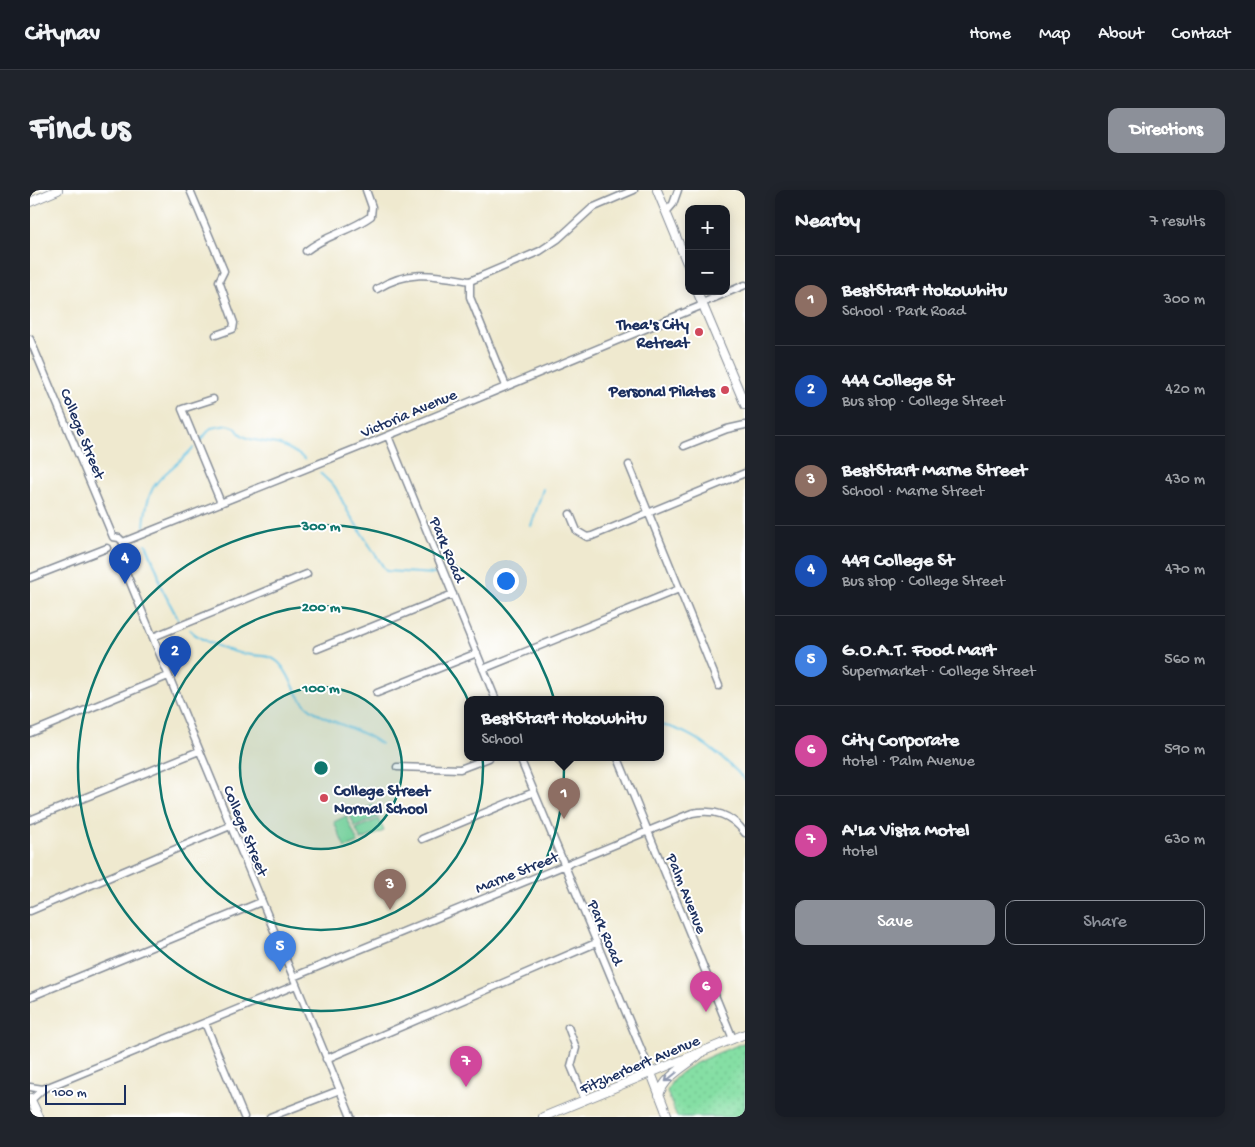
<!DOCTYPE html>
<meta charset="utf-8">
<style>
:root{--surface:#171b24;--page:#20242c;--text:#f1f3f6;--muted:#9ea1a6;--line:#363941;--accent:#8c9099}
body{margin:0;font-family:"Gochi Hand",sans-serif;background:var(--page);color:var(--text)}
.controls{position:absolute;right:15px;top:15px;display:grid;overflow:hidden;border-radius:10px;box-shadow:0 2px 12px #0003}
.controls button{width:45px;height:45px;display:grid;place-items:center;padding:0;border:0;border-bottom:1px solid var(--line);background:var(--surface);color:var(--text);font:25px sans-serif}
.scale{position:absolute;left:15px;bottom:12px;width:81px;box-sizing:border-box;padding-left:5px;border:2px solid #1b2f5e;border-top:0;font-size:14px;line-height:18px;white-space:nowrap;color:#1b2f5e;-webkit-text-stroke:4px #fff;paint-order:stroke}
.you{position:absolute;left:475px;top:390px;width:18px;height:18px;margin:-12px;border:4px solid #fff;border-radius:50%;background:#1a73e8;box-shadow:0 0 0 8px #1a73e833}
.badge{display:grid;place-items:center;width:32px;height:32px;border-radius:50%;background:var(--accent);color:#fff;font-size:16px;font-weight:700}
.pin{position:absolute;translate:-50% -41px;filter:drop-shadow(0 1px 2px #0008)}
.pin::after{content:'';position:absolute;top:26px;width:18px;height:15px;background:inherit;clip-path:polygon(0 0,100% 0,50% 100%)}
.popup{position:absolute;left:434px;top:506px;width:200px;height:65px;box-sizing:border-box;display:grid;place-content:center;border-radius:10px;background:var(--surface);filter:drop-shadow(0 1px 4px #0005);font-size:16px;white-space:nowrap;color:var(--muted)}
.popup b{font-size:19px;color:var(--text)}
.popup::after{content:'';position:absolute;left:50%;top:100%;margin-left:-10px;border:10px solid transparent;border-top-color:var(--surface)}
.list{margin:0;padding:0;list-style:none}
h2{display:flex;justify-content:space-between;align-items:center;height:65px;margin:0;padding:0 20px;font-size:21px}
h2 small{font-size:16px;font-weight:400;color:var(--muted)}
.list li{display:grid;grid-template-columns:32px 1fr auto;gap:15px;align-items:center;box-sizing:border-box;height:90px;padding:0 20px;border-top:1px solid var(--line)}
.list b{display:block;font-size:19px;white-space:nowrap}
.list p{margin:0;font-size:16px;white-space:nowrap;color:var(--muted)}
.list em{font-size:16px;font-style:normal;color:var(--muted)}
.actions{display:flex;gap:10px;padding:15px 20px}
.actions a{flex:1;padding:11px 0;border:1px solid var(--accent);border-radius:10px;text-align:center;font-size:18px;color:var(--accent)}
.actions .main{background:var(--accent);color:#fff}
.map{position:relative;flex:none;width:715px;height:927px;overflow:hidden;border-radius:10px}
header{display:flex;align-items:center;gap:30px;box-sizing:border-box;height:70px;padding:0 25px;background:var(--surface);border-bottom:1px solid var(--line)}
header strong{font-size:24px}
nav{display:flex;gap:28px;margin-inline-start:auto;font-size:18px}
.intro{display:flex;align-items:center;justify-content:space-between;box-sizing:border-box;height:120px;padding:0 30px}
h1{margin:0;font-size:35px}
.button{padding:12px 22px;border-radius:10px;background:var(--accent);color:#fff;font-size:18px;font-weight:700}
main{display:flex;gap:30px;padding:0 30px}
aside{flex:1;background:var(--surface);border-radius:10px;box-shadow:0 2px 12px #0003}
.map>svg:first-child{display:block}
</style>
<header>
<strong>Citynav</strong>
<nav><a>Home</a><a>Map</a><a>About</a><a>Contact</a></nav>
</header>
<div class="intro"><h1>Find us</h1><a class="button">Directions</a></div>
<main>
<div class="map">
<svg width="715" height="927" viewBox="0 0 715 927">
<defs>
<pattern id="grass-dots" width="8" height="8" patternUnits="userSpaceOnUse" patternTransform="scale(1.25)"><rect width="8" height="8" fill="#85dfa4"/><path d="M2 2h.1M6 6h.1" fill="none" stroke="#72c090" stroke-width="1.8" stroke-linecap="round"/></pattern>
</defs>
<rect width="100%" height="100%" fill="#fff"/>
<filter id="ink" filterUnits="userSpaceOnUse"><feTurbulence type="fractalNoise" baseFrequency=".02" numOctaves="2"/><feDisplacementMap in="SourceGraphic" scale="10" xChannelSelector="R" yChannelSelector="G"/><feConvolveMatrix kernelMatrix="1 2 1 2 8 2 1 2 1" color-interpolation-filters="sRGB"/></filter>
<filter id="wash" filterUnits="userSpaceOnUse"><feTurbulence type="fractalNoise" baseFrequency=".0096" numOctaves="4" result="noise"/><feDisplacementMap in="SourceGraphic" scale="20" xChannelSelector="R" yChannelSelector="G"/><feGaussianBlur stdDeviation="1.12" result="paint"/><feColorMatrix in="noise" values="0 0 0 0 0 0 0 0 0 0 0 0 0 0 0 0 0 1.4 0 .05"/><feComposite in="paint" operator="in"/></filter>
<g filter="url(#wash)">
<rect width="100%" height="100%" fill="#efe9cf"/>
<path fill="url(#grass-dots)" stroke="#508781" d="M715,852V927H647L637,902C643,876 693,862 715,852Z"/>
<path fill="#85dfa4" stroke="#508781" d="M343,615L348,627L325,637L320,625Z
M316,626L328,653L315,658L304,632Z
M349,629L354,641L331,650L326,639Z"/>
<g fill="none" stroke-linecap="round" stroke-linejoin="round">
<path stroke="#65c2e3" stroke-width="2" d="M170,251L181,238L198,235L206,238C213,253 235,250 250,255C259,258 267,263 275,269
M290,283L305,297L318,322L356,381L405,384
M114,336C118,285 133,290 163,258
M501,336L513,299
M116,354L128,383L130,395L148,429
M160,440C171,452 206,464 222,465C232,466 240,465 248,472C261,483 263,504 277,516C298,534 329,537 351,554
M630,535C661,539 695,568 715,590"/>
</g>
</g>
<g filter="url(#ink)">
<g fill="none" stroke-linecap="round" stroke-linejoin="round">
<g stroke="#858c96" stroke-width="9">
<path id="minor" d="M160,0L194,81L189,91L204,133L203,139L186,145
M637,21L643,14L648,0
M276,61C296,45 321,41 341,26L342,17L336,0
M347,99C379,79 404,85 440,91
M0,149L83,347
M476,196L440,107V91L510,61L528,49L562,18L604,0
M183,209L152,219L191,313
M358,246L466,510
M654,256L697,239L715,235
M599,275L689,496
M540,324L547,341L557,347L562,346L715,283
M83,347L89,348L93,352V357L88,363
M93,352L345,251L668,117L677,111L715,95
M88,363L321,927
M0,388L77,358
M123,447L277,384
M287,459L423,404
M453,479L649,399
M347,503L447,463
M0,543L138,486
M490,568L621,883
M588,568L703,849
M367,577L430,579L459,568
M0,630L169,561
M392,649L504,602
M0,721L200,636
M263,787L662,623C684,619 701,624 715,643
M0,807L231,712
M175,833L214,927
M538,837L546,858L541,876L555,910
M296,869L566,753
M0,897L13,899L33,891L266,795
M0,911L13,899
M240,927L310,900"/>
</g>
<g stroke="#858c96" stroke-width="10">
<path id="major" d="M627,0L659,78
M0,12L28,0
M667,101L715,215
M621,883L638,927
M629,905C635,885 656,877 671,863
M0,908L9,927
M0,925L1,927
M513,927L715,844"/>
</g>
<use href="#minor" stroke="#fff" stroke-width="6"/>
<use href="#major" stroke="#fff" stroke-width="8"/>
</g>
<defs><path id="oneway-shaft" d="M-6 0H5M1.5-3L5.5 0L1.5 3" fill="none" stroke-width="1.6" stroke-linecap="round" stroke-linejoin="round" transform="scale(1.25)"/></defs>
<use stroke="#8d97ae" href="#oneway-shaft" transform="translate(641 887) rotate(141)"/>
</g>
<circle cx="291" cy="578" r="81" fill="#0f766e" fill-opacity=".12"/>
<g fill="none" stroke="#0f766e" stroke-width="2.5">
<circle cx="291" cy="578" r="81"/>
<circle cx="291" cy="578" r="162"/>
<circle cx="291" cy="578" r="243"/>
</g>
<g fill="#d1495b" stroke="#fff" stroke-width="2">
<circle cx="669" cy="142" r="5"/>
<circle cx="695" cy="200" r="5"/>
<circle cx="294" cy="608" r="5"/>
</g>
<g text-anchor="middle" stroke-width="4" stroke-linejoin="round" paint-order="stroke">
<g font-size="16" font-weight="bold" fill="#1b2f5e" stroke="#fff" text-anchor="end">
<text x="659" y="139">Thea's City<tspan x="659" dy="18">Retreat</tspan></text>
<text x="685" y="206">Personal Pilates</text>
<text x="304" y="605" text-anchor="start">College Street<tspan x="304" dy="18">Normal School</tspan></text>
</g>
<g font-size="16" fill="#1b2f5e" stroke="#fff">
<text transform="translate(378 222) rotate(-23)" y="6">Victoria Avenue</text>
<text transform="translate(54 243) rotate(68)" y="6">College Street</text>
<text transform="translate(419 359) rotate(67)" y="6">Park Road</text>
<text transform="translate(217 640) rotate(68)" y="6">College Street</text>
<text transform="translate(486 681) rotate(-22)" y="6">Marne Street</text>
<text transform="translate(658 703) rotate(68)" y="6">Palm Avenue</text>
<text transform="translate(577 742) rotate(67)" y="6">Park Road</text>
<text transform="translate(609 873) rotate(-23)" y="6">Fitzherbert Avenue</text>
</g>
</g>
<circle cx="291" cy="578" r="8" fill="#0f766e" stroke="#fff" stroke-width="2.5"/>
<g font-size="15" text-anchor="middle" font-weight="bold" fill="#0f766e" stroke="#fff" stroke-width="4" stroke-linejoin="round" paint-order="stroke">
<text x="291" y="340">300 m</text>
<text x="291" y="421">200 m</text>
<text x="291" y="502">100 m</text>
</g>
</svg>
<div class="controls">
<button>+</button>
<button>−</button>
</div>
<div class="scale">100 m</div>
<div class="you"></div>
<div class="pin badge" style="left:534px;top:629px;background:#8d6e63">1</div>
<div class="popup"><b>BestStart Hokowhitu</b>School</div>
<div class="pin badge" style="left:145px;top:487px;background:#1a4fb4">2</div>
<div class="pin badge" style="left:360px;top:720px;background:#8d6e63">3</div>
<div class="pin badge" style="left:95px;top:394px;background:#1a4fb4">4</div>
<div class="pin badge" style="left:250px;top:782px;background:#3f7fe0">5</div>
<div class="pin badge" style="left:676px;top:822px;background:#d1479c">6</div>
<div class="pin badge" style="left:436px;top:897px;background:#d1479c">7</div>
</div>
<aside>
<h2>Nearby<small>7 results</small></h2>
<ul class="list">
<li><span class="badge" style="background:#8d6e63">1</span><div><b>BestStart Hokowhitu</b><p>School · Park Road</p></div><em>300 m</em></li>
<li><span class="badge" style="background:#1a4fb4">2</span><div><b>444 College St</b><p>Bus stop · College Street</p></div><em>420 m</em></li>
<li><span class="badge" style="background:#8d6e63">3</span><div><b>BestStart Marne Street</b><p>School · Marne Street</p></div><em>430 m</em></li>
<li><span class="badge" style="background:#1a4fb4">4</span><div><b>449 College St</b><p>Bus stop · College Street</p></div><em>470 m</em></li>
<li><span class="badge" style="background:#3f7fe0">5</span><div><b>G.O.A.T. Food Mart</b><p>Supermarket · College Street</p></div><em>560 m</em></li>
<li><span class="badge" style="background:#d1479c">6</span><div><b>City Corporate</b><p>Hotel · Palm Avenue</p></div><em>590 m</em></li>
<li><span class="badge" style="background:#d1479c">7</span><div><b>A'La Vista Motel</b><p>Hotel</p></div><em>630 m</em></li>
</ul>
<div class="actions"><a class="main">Save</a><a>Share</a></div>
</aside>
</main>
